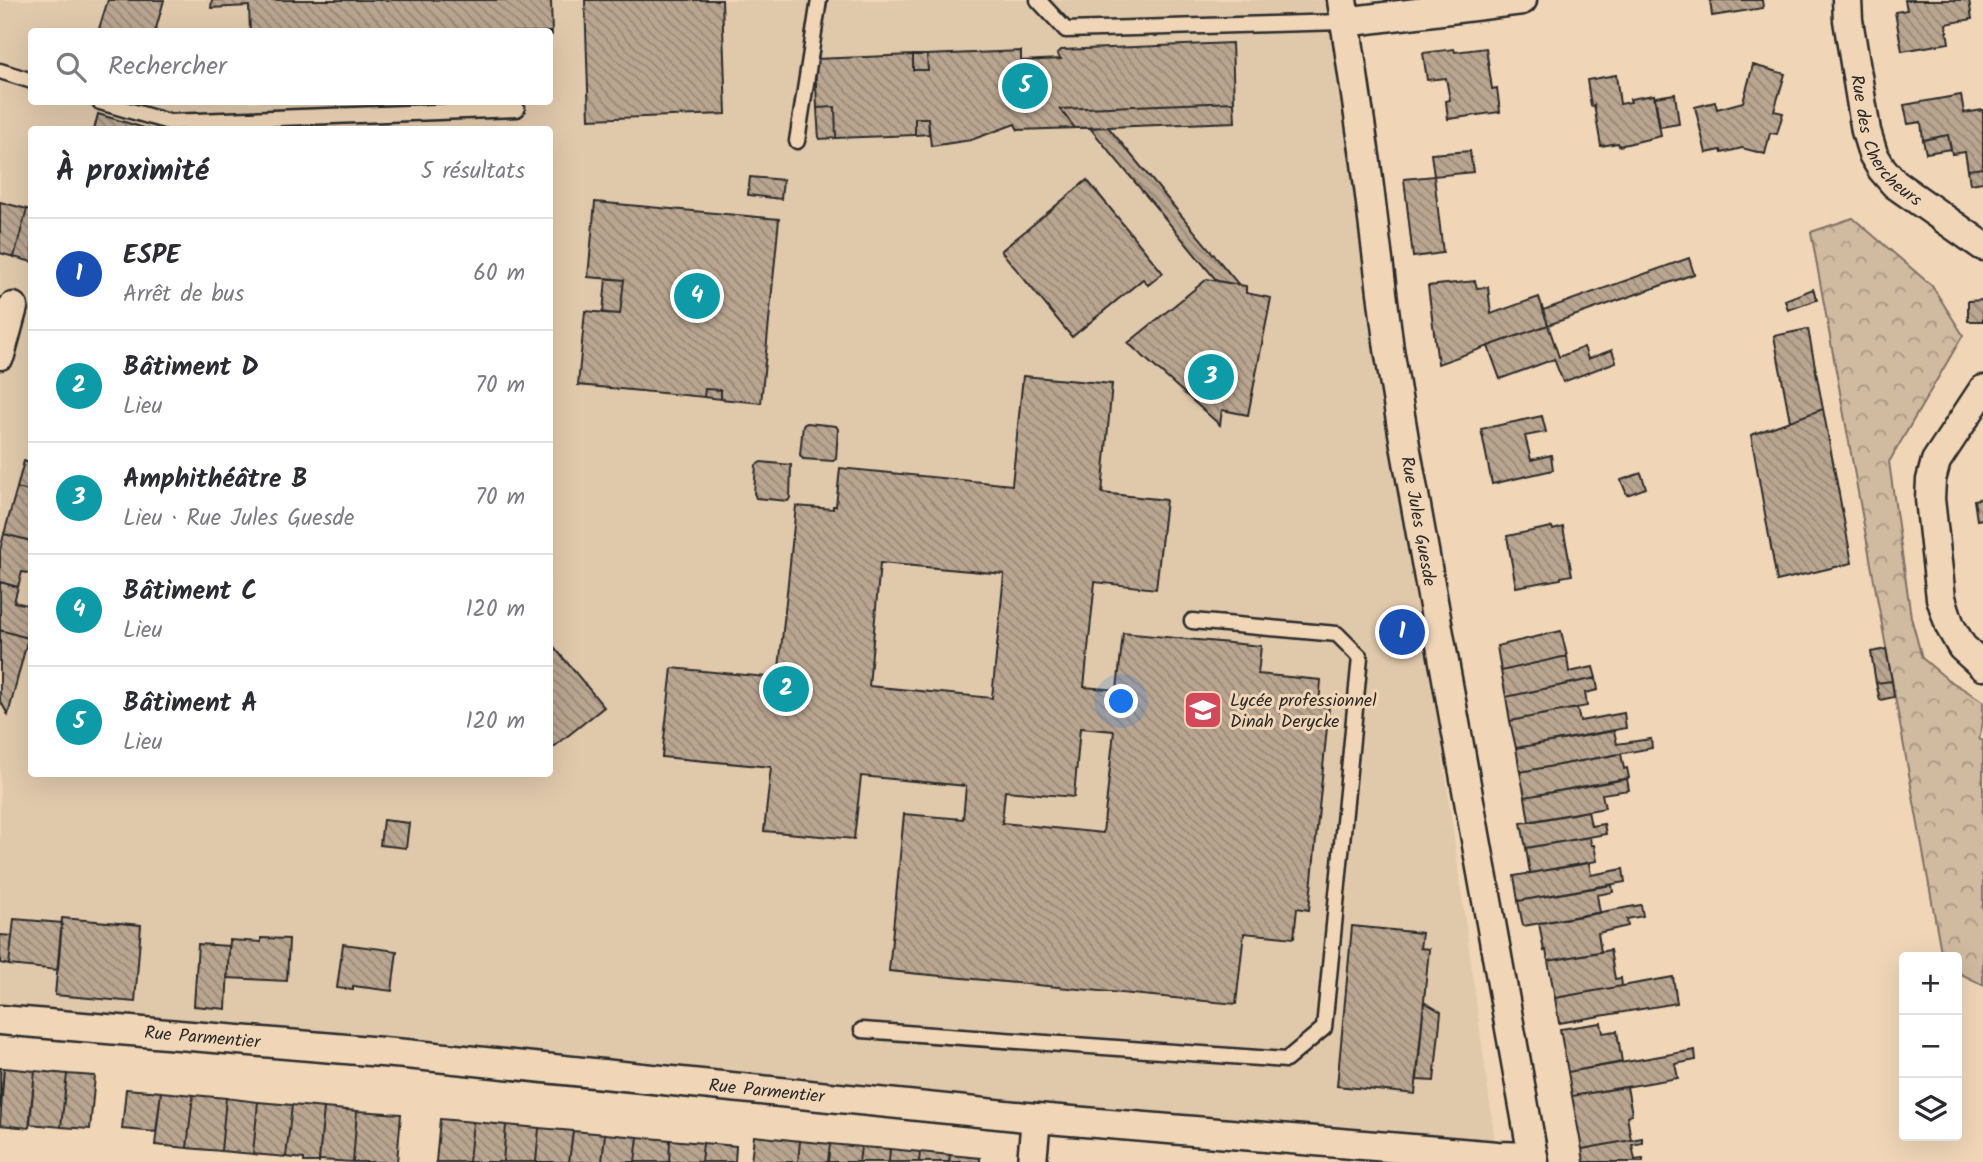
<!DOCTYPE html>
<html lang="fr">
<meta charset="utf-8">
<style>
:root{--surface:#fff;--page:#f2f2f3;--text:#2b2b33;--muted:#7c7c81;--line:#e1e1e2;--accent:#d93025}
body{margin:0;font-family:Kalam,sans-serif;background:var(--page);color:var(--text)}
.controls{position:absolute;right:21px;bottom:21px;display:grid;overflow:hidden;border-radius:7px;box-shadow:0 7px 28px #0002}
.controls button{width:63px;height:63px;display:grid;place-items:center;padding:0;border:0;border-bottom:2px solid var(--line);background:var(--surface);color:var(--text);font:35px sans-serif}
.you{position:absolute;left:1122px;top:702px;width:24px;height:24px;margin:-18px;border:5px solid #fff;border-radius:50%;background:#1a73e8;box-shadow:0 0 0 10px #1a73e833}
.badge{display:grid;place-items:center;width:46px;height:46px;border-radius:50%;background:var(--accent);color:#fff;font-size:23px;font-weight:700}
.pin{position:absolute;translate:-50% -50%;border:4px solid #fff;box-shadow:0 2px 7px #0006}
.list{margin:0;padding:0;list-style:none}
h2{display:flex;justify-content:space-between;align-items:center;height:91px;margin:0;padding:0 28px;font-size:30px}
h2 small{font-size:23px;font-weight:400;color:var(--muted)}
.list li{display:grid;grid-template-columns:46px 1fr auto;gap:21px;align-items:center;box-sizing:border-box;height:112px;padding:0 28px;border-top:2px solid var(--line)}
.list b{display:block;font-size:26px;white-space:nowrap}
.list p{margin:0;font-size:23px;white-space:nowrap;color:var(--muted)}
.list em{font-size:23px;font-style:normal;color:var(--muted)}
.icon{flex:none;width:38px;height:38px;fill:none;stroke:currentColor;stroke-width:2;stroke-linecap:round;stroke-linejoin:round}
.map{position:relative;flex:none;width:1983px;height:1162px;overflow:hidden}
.search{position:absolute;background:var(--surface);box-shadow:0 7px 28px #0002;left:28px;top:28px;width:525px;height:77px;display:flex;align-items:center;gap:18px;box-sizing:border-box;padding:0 24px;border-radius:7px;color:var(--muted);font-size:26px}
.panel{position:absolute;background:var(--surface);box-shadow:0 7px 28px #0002;left:28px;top:126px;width:525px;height:651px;border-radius:7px}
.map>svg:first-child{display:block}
</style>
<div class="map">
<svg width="1983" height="1162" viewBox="0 0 1983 1162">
<defs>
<pattern id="park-crowns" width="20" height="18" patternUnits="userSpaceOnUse" patternTransform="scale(1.75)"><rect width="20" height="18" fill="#d0baa0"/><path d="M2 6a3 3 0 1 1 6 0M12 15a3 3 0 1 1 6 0" fill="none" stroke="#a99783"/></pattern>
<pattern id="building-back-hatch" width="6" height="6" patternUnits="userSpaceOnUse" patternTransform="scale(1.75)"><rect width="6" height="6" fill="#baa690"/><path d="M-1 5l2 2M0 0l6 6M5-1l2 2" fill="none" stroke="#978776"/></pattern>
</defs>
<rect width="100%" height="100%" fill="#f0d6b7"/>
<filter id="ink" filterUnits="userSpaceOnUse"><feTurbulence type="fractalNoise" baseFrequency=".0143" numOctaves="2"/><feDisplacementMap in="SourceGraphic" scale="14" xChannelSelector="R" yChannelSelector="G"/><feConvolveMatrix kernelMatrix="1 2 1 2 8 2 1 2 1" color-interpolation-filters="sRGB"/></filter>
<g filter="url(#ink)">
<path fill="#e0c8ab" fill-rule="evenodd" d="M0,0H1341L1497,1156L0,1021ZM32,32H550V102H32ZM32,130H550V774H32Z"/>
<path fill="url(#park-crowns)" stroke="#7e7266" stroke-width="2" d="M1853,218L1932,286L1963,335L1889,462L1911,617L1922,658L1947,679L1983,701V722L1979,739L1983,741V985L1957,972V957H1942L1811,232Z"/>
<path fill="url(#building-back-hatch)" stroke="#2b2b2b" stroke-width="2" fill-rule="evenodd" d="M108,0H164L155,32H98Z
M212,0H551L552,35H550V32H250L249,6L211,8Z
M585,0H722L726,114L589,119Z
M1710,0H1762L1763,8L1712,16Z
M1905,0H1969L1972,19L1946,24L1949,43L1902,51L1895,12L1907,10Z
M1232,43L1234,102L1060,109L1075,128L1018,130L1015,124L971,140L931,146L928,118H915V135L836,138L835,107L817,108L815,59L913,55V70H928L927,55L1021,51V61L1061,59L1057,54L1061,50Z
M1486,48L1492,89L1497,88L1500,112L1448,119L1446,101L1450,100L1446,78L1427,80L1423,53L1454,49L1455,52Z
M913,55H927L928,70H913Z
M1753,65L1785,74L1774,111L1783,113L1777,134L1770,133L1765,154L1742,148L1722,153L1721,150L1706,153L1695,107L1715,102L1717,109L1743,102Z
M1616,75L1620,104L1631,102L1630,99L1654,95L1661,136L1619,146L1618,143L1601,146L1594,105L1591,106L1587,80Z
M1675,94L1679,124L1660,127L1655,97Z
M1961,95L1964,113L1983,110V168L1968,170L1965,152L1952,154L1948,135L1923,140L1921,122L1908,124L1904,105Z
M1234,102L1235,122L1108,127L1075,128L1060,109Z
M835,107L836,138L819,139L817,108Z
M98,114L151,130H94Z
M915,118H928L929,134L915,135Z
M1108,127L1239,285L1217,281L1090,128Z
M1948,135L1951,149L1926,153L1923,140Z
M1470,151L1473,172L1434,176L1431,154Z
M1983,168V182L1970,184L1968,170Z
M1434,176L1443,253L1413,257L1404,179Z
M750,177L783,180L781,199L748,195Z
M1087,180L1163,273L1148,285L1143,279L1072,337L1001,251Z
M0,202L27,209L14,257L0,253Z
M595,202L779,219L761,403L721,399V390L705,389L704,397L578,385L585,311L620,314L624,280L588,277Z
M27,209L32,210V262L14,257Z
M1689,258L1694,274L1548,325L1543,310Z
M606,278L624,280L620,314L603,313Z
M1207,279L1246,286V293L1271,298L1248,415L1222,410L1220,425L1128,343Z
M1475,281L1477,288L1488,287L1491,314L1539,297L1548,325L1438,364L1428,286Z
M1813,289L1817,300L1788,310L1785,300Z
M1983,300V321H1968V301Z
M1548,325L1559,357L1584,347L1588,359L1612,350L1616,362L1563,382L1554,359L1500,379L1488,346Z
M1808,329L1823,409L1790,421L1774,336Z
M1023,376L1112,384L1102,493L1166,500L1156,589L1095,582L1084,687L1117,690L1123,633L1261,646L1258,674L1321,680L1319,706L1329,707L1309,910L1297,908L1294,938L1244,933L1236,1004L889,971L904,814L963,819L966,786L861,776L854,839L764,831L771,767L662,757L672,668L778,678L796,506L833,509V506H836L840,468L1012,485ZM880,563L1004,574L992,698L869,686ZM1080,728L1114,731L1103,833L1002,823L1005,791L1074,797Z
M705,389L721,390V399L704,397Z
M1823,409L1852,563L1777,581L1751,435Z
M1542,416L1546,432L1525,436L1531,460L1551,455L1553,470L1492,484L1481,429Z
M807,423L836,426L838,429L836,459L833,461L803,459L800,455L803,425Z
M24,461L32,464V492L17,488Z
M761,462L791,465L790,498L788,501L756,498L754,493L756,465Z
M1641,473L1646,488L1627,495L1621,480Z
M17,488L32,492L31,541L4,534Z
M1983,498V519L1977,520L1974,500Z
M1552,527L1553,530L1563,527L1572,575L1561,577V579L1516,587L1507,536Z
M4,534L32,541V574L22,572L18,587L0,582V550Z
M0,582L18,587L14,602L32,606V625L28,638L0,630Z
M0,630L28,638L8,715L0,700Z
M1561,631L1567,656L1501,671L1497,646Z
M550,642L604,707L550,750Z
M1886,649L1892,681L1876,683L1871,652Z
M1567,656L1569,672L1593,667L1596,678L1506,697L1501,671Z
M1596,678L1598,690L1585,693L1587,706L1510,721L1506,697Z
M1892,681L1894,697L1880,700L1876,683Z
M1577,708L1580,721L1624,713L1626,728L1516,748L1510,721Z
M1614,731L1617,744L1651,739L1652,748L1520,772L1516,748Z
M1621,754L1624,769L1627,768L1629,778L1525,797L1520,772Z
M1627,779L1629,790L1602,794L1605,808L1529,822L1525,797Z
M1588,811L1591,826L1604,824L1606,834L1526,848L1521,823Z
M383,820L409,823L406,848L380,845Z
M1590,837L1591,845H1594L1597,861L1530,873L1526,848Z
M1589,863L1591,875L1623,869L1625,882L1518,901L1514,876Z
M1612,885L1613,892L1597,895L1600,913L1523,926L1518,901Z
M1641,905L1643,916L1627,919L1628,926L1598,933L1601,952L1548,961L1546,950L1544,951L1539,923Z
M62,918L141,925L135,1002L55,995Z
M14,919L62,923L58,970L9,965Z
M1352,926L1422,933L1420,948L1429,949L1415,1094L1337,1086Z
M0,935L12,936L9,965L0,963Z
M261,938L289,939L287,981L227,978L230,940L261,942Z
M198,944L229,946L226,1009L194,1006Z
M343,944L397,951L392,991L353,986V990L337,988Z
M1610,950L1615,979L1621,978L1622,986L1555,998L1548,961Z
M1673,977L1677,1003L1559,1023L1555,998Z
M1424,1002L1441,1012L1434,1081L1417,1080Z
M1601,1023L1603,1033L1617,1031L1622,1062L1568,1072L1560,1029Z
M1695,1050L1696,1060L1675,1064L1678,1078L1572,1096L1568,1072Z
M0,1068H4L0,1109Z
M4,1068L35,1071L29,1128L0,1125Z
M35,1071L67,1074L61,1127L30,1124Z
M67,1074L95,1076L90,1129L61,1127Z
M1627,1087L1632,1114L1627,1116L1631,1140L1582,1149L1572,1096Z
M126,1089L161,1092L156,1132L122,1129Z
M161,1092L193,1095L187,1148L155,1145Z
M193,1095L226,1098L221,1151L187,1148Z
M226,1098L258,1102L253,1154L221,1151Z
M258,1102L292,1105L286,1157L253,1154Z
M292,1105L324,1108L319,1162H304V1159L286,1157Z
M324,1108L357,1111L353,1162L319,1160Z
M357,1111L401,1114L397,1162H353Z
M440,1119L473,1122L469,1162H436Z
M473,1122L506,1125L503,1162H469Z
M506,1125L539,1128L536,1162H503Z
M539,1128L573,1131L569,1162H536Z
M573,1131L605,1134L602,1162H569Z
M605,1134L638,1137L635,1162H602Z
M754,1136L800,1141L798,1162H751Z
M638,1137L670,1140L669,1162H635Z
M1642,1138V1143L1632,1145L1635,1160L1643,1159V1162H1584L1582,1149Z
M670,1140L703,1143L701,1162H669Z
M800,1141L830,1144L828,1162H798Z
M703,1143L736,1146L735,1162H701Z
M830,1144L861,1147L859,1162H828Z
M861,1147L890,1149L889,1162H859Z
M890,1149L920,1152L919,1162H889Z
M920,1152L950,1155L949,1162H919Z
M950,1155L980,1158V1162H949Z"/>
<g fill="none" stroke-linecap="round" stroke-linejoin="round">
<g stroke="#2b2b2b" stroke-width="19">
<path id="service" d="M1038,0L1066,30L1344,22
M0,71L32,81
M100,102L169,122L517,109
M797,141L819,0
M862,1030L1286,1060L1324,1028L1360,657L1337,634L1192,621"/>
</g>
<g stroke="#2b2b2b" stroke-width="33">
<g id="minor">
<path id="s1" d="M1342,0L1366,163L1389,349L1405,445L1534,1162"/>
<path id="s2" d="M1847,0L1848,20L1866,131L1873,154L1882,169L1895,184L1983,246"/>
<path d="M1344,22L1522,0"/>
<path d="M0,355L13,307"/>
<path d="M1983,390L1936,461L1931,480L1930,499L1941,598L1950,626L1962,647L1983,666"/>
<path id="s3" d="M0,1020L406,1054L1036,1118L1497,1156L1533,1157"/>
<path d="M1032,1162L1036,1118"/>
</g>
</g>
<use href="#service" stroke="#f0d6b7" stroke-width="14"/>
<use href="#minor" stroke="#f0d6b7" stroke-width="28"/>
</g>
</g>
<defs>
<g id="school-square" transform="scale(2.0125)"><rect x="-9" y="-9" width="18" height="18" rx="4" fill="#d1495b" stroke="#f0d6b7"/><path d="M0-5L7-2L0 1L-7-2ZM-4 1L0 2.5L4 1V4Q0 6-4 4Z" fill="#fff"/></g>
</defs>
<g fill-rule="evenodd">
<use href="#school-square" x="1203" y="710"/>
</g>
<g text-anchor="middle" stroke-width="6" stroke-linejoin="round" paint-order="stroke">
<g font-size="18" fill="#2b2b2b" stroke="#f0d6b7">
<text dy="6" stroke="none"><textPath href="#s2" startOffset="150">Rue des Chercheurs</textPath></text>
<text dy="6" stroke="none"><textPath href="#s1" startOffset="527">Rue Jules Guesde</textPath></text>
<text dy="6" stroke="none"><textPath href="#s3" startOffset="203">Rue Parmentier</textPath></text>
<text dy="6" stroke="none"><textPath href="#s3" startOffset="770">Rue Parmentier</textPath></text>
</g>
<g font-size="18" fill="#2b2b2b" stroke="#f0d6b7" text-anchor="start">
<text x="1230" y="706">Lycée professionnel<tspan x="1230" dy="21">Dinah Derycke</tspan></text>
</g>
</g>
</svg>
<div class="controls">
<button>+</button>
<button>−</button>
<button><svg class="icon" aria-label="layers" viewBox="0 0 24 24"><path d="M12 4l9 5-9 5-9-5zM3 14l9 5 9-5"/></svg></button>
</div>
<div class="you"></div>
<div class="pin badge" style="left:1402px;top:632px;background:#1a4fb4">1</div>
<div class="pin badge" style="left:786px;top:689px;background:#0f9aa8">2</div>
<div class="pin badge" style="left:1211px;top:377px;background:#0f9aa8">3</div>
<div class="pin badge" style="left:697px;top:296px;background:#0f9aa8">4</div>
<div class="pin badge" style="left:1025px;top:86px;background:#0f9aa8">5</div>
<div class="search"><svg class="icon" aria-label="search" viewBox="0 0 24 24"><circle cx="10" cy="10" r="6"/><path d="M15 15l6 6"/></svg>Rechercher</div>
<section class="panel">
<h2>À proximité<small>5 résultats</small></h2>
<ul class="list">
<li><span class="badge" style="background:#1a4fb4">1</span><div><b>ESPE</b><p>Arrêt de bus</p></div><em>60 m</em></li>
<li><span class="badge" style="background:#0f9aa8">2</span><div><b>Bâtiment D</b><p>Lieu</p></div><em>70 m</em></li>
<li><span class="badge" style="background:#0f9aa8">3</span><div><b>Amphithéâtre B</b><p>Lieu · Rue Jules Guesde</p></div><em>70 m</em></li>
<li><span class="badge" style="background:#0f9aa8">4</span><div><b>Bâtiment C</b><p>Lieu</p></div><em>120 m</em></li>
<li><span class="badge" style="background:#0f9aa8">5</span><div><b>Bâtiment A</b><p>Lieu</p></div><em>120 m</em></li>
</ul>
</section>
</div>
